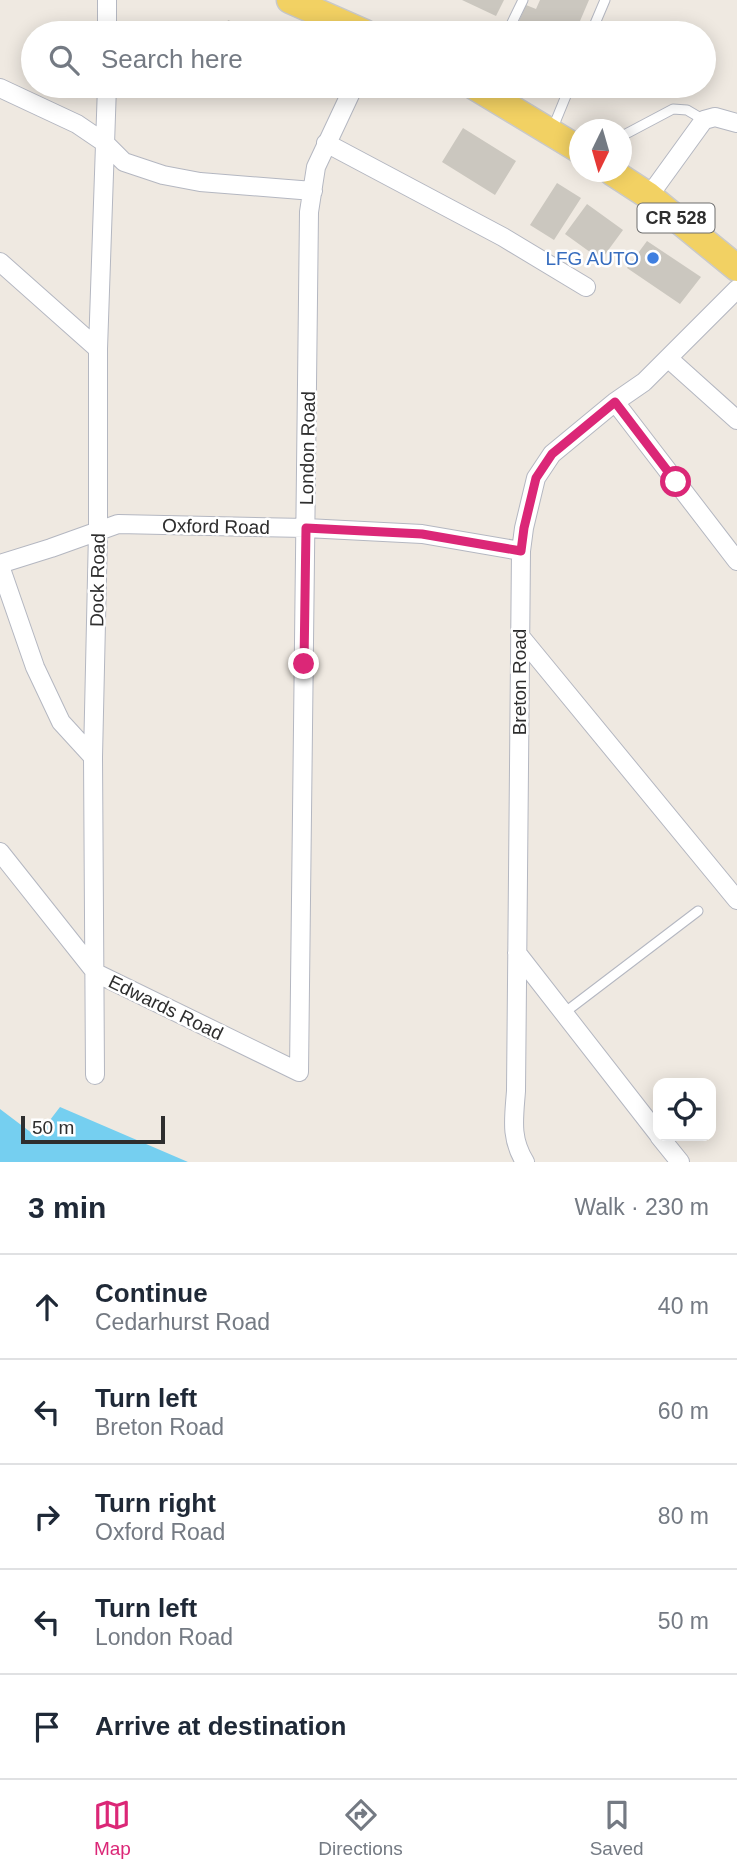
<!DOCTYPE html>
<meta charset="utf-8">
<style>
:root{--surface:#fff;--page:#f2f2f3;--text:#1f2937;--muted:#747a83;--line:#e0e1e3;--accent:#db2777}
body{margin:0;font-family:Helvetica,sans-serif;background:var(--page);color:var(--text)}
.controls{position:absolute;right:21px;bottom:21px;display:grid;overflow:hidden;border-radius:14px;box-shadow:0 4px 18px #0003}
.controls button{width:63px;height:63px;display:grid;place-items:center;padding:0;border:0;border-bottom:2px solid var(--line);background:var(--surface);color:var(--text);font:35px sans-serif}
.compass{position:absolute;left:569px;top:119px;width:63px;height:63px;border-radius:50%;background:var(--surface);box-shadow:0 4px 18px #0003;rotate:185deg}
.scale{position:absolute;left:21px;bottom:18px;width:144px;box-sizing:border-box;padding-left:7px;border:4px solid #2e2e2e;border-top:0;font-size:19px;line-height:24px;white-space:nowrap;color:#2e2e2e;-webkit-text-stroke:5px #fff;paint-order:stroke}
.stop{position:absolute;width:21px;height:21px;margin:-16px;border:5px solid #db2777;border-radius:50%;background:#fff}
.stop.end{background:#db2777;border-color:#fff;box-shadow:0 2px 7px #0008}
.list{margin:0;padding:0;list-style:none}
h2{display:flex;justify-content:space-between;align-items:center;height:91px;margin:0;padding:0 28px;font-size:30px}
h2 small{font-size:23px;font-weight:400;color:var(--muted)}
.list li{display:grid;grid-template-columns:46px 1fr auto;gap:21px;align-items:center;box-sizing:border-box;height:105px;padding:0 28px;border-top:2px solid var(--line)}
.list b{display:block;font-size:26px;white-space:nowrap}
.list p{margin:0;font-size:23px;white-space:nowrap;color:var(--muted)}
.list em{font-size:23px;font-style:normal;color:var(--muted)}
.icon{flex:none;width:38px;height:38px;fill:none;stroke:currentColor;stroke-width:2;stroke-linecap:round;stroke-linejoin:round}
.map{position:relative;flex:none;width:737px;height:1162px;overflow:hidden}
.search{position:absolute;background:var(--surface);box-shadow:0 4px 18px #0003;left:21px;right:21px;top:21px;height:77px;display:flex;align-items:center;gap:18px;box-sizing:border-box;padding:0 24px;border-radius:38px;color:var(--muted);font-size:26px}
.sheet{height:616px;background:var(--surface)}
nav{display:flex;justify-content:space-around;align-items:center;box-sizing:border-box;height:98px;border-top:2px solid var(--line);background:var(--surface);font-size:19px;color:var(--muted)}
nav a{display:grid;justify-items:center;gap:4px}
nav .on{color:var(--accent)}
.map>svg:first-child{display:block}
</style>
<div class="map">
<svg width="737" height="1162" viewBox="0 0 737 1162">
<rect width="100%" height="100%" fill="#efe9e1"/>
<path fill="#75cff0" d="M60,1107L188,1162H0V1109L37,1137Z"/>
<path fill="#cbc7bf" d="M462,0H504L496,16Z
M540,0H589L577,28L583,31L582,33H517L514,32L526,5L536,9Z
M228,20L260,33H223Z
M617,25L636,33H613Z
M463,128L516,161L495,195L442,162Z
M557,183L581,198L554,240L530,225Z
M587,204L623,230L601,260L565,234Z
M647,241L701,277L680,304L627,268Z"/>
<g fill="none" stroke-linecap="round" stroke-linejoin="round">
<g stroke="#b4b7c1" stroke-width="11">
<path id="service" d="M507,33L523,0
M591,33L605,0
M552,130L570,86
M622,136L673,109L687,110L704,120
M564,1013L698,911"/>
</g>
<g stroke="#b4b7c1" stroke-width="20">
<path id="minor" d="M107,33V0
M0,88L77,124L105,143L124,162L163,175L200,182L313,191
M326,143L503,237L586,287
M649,196L704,120L715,117L737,123
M0,262L98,349
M669,359L737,420
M615,402L737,561
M0,564L51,548L118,524L306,528L422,534L521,551
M0,566L35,667L61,722L93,757
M520,636L737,900
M0,852L96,973L299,1072L309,212L316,167L354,86
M517,953L658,1134
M95,1075L93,757L98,532V349L107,86
M659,1136L680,1162
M525,1162C510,1138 514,1118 516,1091L521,551L524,528L536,478L552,454L615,402L644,382L737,289"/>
</g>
<g stroke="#c9c9c9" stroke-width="29">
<path id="primary" d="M290,0L365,33
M474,86L580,150
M612,172L649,196L737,268"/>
</g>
<use href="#service" stroke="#fff" stroke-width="9"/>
<use href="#minor" stroke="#fff" stroke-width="18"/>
<use href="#primary" stroke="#f2d163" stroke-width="26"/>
</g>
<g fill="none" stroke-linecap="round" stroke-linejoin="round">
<path stroke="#db2777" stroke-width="9" d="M304,664L306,528L422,534L521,551L524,528L536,478L552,454L615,402L676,482"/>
</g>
<circle fill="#3f7fe0" stroke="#fff" stroke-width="2.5" cx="653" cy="258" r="7"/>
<g text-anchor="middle" stroke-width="5" stroke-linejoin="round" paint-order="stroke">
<rect fill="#fff" stroke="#6d6d6d" stroke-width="2" x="637.5" y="203.5" width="77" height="29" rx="5"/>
<g font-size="18" font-weight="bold" fill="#2e2e2e">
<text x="676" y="224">CR 528</text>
</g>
<g font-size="19" fill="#366cbe" stroke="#fff" text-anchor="end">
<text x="639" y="265">LFG AUTO</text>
</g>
<g font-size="19" fill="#2e2e2e" stroke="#fff">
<text transform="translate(307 448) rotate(-89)" y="7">London Road</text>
<text transform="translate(216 526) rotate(1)" y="7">Oxford Road</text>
<text transform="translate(97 580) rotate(-89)" y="7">Dock Road</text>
<text transform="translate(519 682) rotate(-90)" y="7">Breton Road</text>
<text transform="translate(166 1007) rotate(26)" y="7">Edwards Road</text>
</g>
</g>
</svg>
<div class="controls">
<button><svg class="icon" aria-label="locate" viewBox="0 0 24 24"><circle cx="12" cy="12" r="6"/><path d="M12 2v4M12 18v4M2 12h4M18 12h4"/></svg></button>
</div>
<svg class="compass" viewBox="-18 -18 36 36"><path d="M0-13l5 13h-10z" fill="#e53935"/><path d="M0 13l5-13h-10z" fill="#747a83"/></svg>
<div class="scale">50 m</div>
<div class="stop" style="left:676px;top:482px"></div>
<div class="stop end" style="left:304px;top:664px"></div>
<div class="search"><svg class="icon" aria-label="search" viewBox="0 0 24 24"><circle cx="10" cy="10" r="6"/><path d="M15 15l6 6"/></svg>Search here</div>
</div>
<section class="sheet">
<h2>3 min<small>Walk · 230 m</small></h2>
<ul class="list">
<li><svg class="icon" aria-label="ahead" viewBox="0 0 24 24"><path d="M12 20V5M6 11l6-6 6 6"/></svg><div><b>Continue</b><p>Cedarhurst Road</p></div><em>40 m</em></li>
<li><svg class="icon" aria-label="left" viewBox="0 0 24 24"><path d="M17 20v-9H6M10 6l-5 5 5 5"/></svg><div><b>Turn left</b><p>Breton Road</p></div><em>60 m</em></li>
<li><svg class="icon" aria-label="right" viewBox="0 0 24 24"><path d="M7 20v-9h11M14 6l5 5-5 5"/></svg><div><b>Turn right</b><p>Oxford Road</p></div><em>80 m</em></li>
<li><svg class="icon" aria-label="left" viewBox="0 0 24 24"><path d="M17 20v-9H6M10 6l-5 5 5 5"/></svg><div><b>Turn left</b><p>London Road</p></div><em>50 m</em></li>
<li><svg class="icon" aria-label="arrive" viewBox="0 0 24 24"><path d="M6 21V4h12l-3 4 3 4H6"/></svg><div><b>Arrive at destination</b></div></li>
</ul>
</section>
<nav>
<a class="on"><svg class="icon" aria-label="map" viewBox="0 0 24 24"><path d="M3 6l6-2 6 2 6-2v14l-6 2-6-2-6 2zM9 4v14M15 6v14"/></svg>Map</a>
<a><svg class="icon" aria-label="directions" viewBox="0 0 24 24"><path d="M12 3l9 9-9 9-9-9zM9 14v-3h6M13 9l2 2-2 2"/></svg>Directions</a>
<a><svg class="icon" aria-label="saved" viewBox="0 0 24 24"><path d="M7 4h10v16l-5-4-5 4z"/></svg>Saved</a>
</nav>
